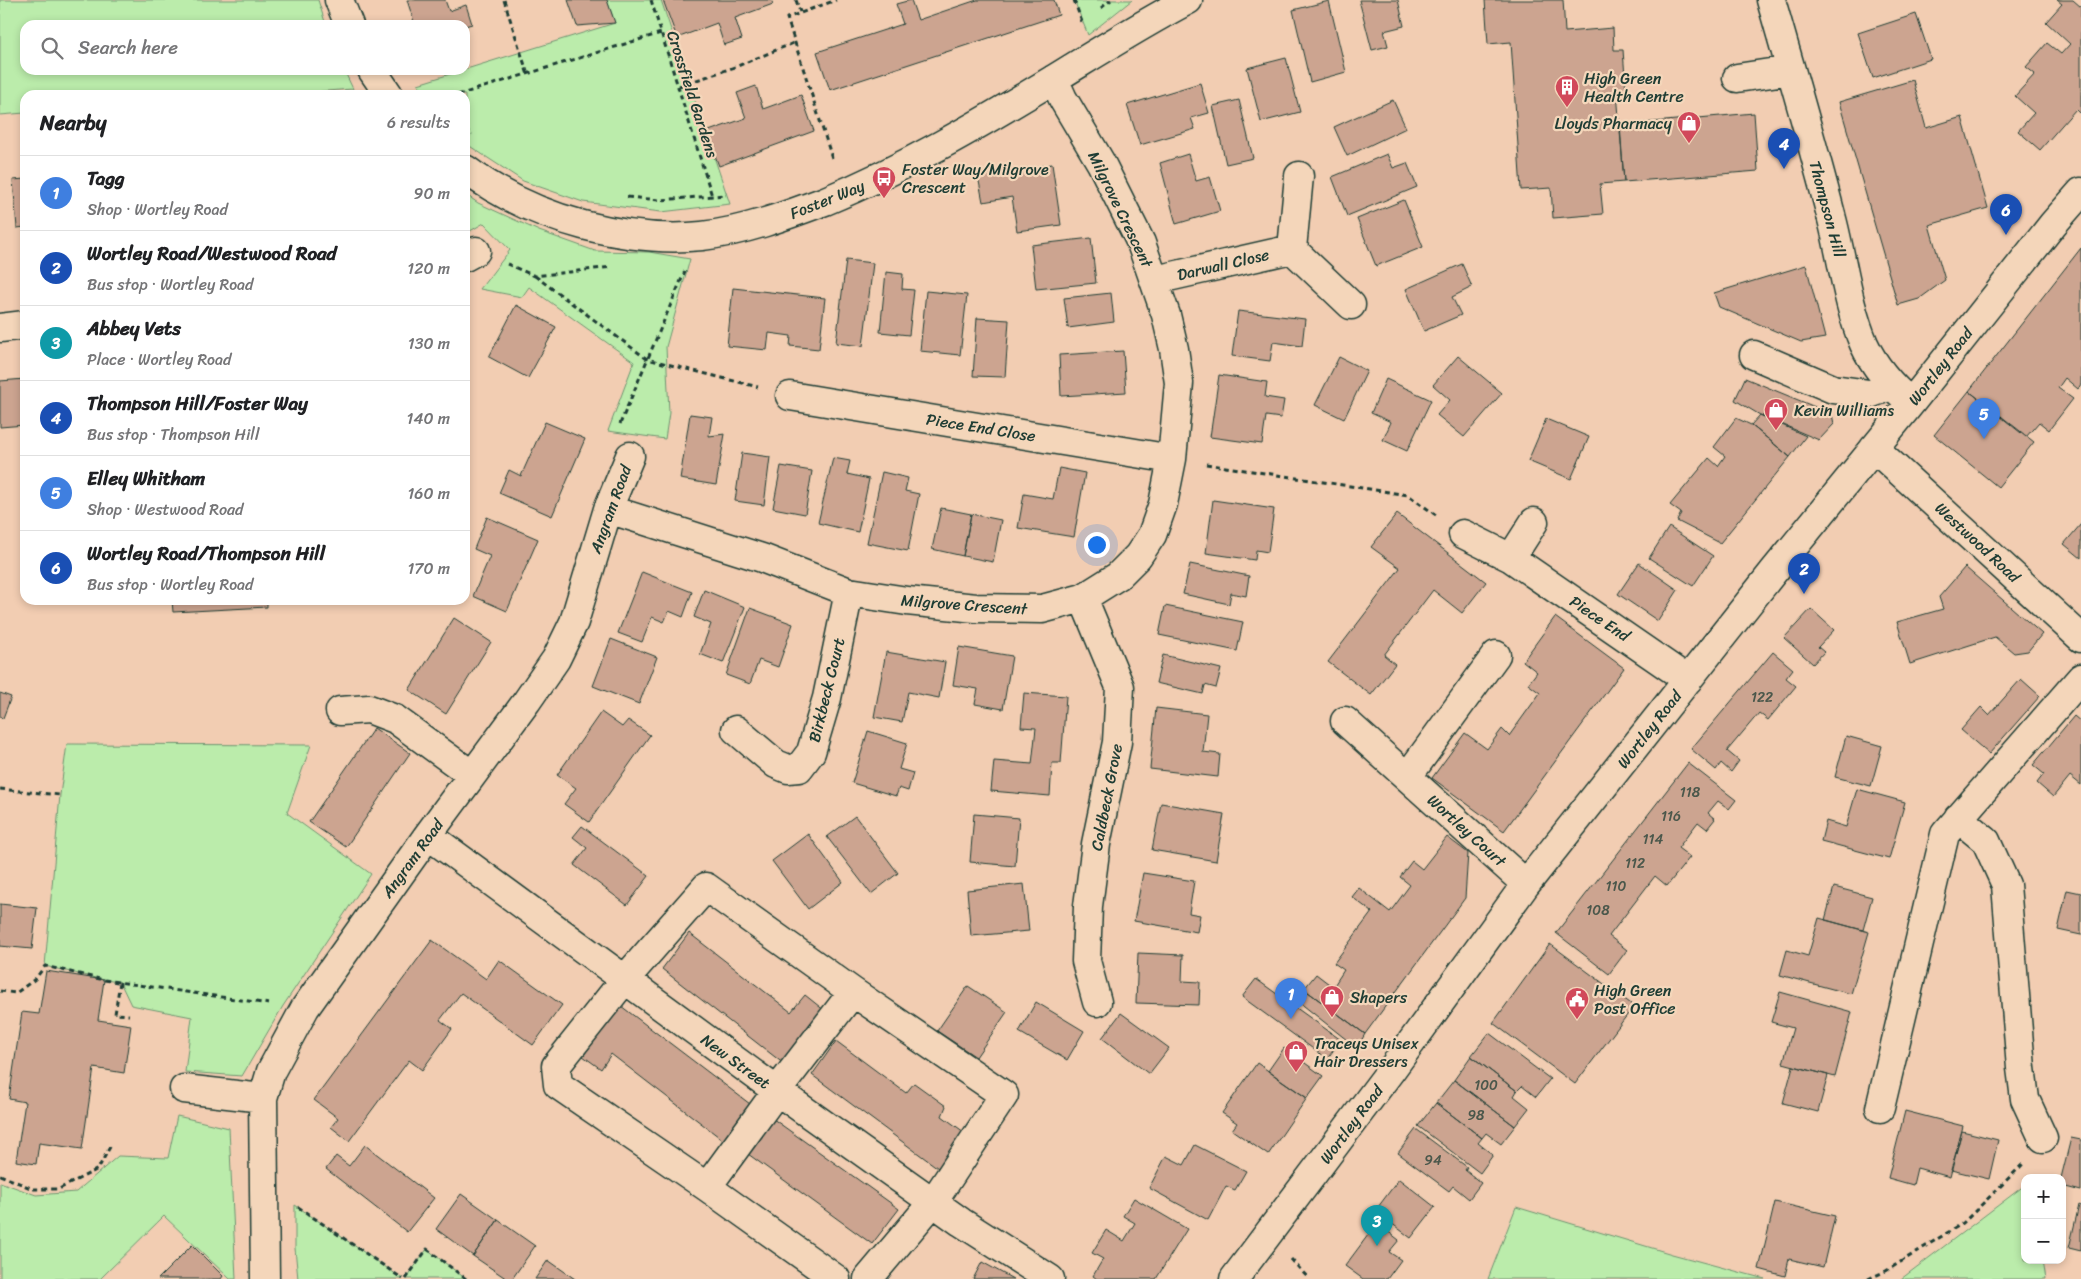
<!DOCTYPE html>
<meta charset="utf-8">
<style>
:root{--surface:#fff;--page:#f6f6f6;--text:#202124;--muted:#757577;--line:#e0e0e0;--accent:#0f766e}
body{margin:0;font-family:Sriracha,sans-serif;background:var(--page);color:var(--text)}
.controls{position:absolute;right:15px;bottom:15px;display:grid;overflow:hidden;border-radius:10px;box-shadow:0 2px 8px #0003}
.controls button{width:45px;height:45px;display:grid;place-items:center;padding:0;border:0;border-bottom:1px solid var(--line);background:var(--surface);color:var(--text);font:25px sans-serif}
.you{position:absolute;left:1096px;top:544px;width:18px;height:18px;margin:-12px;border:4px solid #fff;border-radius:50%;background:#1a73e8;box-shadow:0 0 0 8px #1a73e833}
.badge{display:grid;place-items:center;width:32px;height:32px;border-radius:50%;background:var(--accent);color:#fff;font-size:16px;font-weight:700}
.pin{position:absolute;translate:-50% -41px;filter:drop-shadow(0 1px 2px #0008)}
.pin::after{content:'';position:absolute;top:26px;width:18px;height:15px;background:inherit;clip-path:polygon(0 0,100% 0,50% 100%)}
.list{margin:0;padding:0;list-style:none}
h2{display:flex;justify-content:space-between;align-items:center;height:65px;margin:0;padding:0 20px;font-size:21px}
h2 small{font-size:16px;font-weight:400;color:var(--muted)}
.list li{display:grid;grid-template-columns:32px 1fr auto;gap:15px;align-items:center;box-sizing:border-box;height:75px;padding:0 20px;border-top:1px solid var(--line)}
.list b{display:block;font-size:19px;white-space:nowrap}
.list p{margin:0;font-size:16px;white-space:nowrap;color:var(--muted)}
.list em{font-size:16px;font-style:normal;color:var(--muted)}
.icon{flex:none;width:28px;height:28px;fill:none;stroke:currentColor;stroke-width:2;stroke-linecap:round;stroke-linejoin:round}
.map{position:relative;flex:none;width:2081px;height:1279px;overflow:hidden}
.search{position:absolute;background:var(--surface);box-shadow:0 2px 8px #0003;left:20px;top:20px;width:450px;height:55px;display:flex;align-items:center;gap:12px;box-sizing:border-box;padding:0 18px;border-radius:15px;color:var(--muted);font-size:19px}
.panel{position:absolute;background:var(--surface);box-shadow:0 2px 8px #0003;left:20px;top:90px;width:450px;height:515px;border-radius:15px}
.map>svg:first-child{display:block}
</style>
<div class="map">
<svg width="2081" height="1279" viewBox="0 0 2081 1279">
<rect width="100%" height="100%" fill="#f2cdb2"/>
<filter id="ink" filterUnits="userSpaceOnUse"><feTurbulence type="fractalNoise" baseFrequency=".02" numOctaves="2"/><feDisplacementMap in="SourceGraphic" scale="10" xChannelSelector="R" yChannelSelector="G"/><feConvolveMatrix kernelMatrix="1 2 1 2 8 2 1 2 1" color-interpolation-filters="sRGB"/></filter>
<g filter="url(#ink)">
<path fill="#bbecab" stroke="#6d9470" d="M0,0H318L326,25H25V70H344L353,89L273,95H25V113L0,115Z
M607,0H661L730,204L661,212L583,202L523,181L465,143V95H426L418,84L615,23Z
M1074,0H1132L1088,35Z
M465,194L478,203L539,231L595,251L649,252L690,259L666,347L669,413L665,439L608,431L634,362L529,287L522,297L480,289L510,250L484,223L465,234Z
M67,744L311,745L287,813L371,874L283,1006L242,1076L185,1072L192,1017L131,1005L120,982L104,980L45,966L60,795Z
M177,1116L229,1128L236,1279H230L164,1216L100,1279H0V1182L36,1195L76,1192L118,1156L168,1158Z
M2025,1185V1260H2043L2046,1279H1901Z
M295,1205L403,1279H298L295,1248Z
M1516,1207L1672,1254L1765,1279H1488Z
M427,1249L466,1279H406Z"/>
<path fill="#cca490" stroke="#1f3d34" d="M407,0H445L449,11L466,5L472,24L465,26L415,25Z
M568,0H607L615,23L577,26Z
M663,0H771L773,4L735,18L742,39L724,45L717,23L677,38Z
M911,0L918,20L977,0H1054L1059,15L830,90L817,52L903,24L896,4Z
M1359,0H1398L1404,26L1384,31L1388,46L1372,50Z
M1485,0H1563L1565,32L1613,28L1614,50H1623L1626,91L1617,92L1624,182L1600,184L1603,214L1553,218L1551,188L1521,190L1511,42L1488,44Z
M2057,0H2073L2081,7V114L2076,109L2040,150L2018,131L2034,113L2015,96L2035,74L2026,67L2047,43L2061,54L2070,44L2046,22L2062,4Z
M1329,1L1346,72L1310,82L1293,10Z
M1916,14L1931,59L1873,78L1858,33Z
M1286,58L1300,112L1261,122L1247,68Z
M1913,80L1926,128L1962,117L1988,208L1929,225L1945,280L1919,299L1898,305L1839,102Z
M1200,83L1209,113L1191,118L1195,129L1140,145L1127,105Z
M756,86L763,109L801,95L814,131L719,166L706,132L746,118L737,93Z
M1239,100L1253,158L1226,164L1213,106Z
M1393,100L1406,128L1347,156L1334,127Z
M1754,113L1758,171L1624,182L1620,125Z
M1188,154L1196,181L1210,177L1220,211L1176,224L1160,163Z
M1387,154L1393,168L1407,163L1417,187L1347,216L1332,177Z
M1052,164L1061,225L1017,231L1012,197L983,202L978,176Z
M25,179V227L17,228L13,180Z
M1404,200L1423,247L1376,266L1357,219Z
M1091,238L1096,283L1036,289L1031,245Z
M2081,248V384L2078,389L2065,378L2058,388L2073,399L2049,430L2039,422L2026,437L1969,391Z
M846,260L873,263L863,346L836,343Z
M1462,264L1472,287L1452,297L1461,315L1424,331L1406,289Z
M1806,265L1825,338L1801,342L1719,307L1714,293Z
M886,272L903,274L902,289L914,290L909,335L880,332Z
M733,288L825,298L819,349L790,346L791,336L769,333L767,350L727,346Z
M926,291L967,295L960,355L920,351Z
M1111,293L1114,322L1068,328L1064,298Z
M516,305L556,327L528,378L489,357Z
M1238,311L1305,319L1302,346L1273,342L1270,361L1232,356Z
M977,318L1009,320L1005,377L973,376Z
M1123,351L1126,392L1061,396L1059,355Z
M1458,356L1502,393L1464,437L1437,415L1450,400L1433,385Z
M1339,357L1367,371L1344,419L1315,405Z
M1219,375L1267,382L1265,397L1284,400L1281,418L1266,416L1262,444L1210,437Z
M1745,378L1832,414L1834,424L1819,440L1760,415L1735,400Z
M25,379V425L0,427V381Z
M1386,379L1431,400L1407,451L1383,440L1391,422L1371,413Z
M1969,391L2034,442L1998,487L1934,435Z
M690,414L712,417L709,436L725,434L716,485L680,479Z
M1760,415L1806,436L1790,457L1751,425Z
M1736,418L1751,425L1790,457L1720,543L1677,521L1681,513L1670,505L1709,458L1718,466L1725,456L1714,447Z
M1546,419L1589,437L1571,479L1528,461Z
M545,422L585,439L552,516L499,493L509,470L521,476Z
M742,453L770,457L764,505L735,501Z
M833,458L850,461L847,474L869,479L858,532L818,523Z
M781,466L812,471L805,514L773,508Z
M1059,468L1085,473L1074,537L1018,528L1024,494L1053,499Z
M882,472L908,478L905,491L919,494L908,551L867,543Z
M1213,500L1274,509L1268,552L1256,550L1255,560L1206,553Z
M941,508L971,514L963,556L932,549Z
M971,514L1001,520L993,562L963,556Z
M1397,514L1486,582L1462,613L1433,590L1384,655L1395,664L1371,695L1328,662L1400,568L1371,547Z
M487,517L538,539L507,611L473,596L490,556L474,549Z
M2081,524V558L2064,544Z
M1669,527L1713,556L1693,586L1649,558Z
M1639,563L1678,590L1658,621L1618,594Z
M1190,564L1249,576L1246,596L1231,593L1229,604L1183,594Z
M1965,567L2042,634L2028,651L2014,653L1995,637L1910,664L1897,622L1943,609L1939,597Z
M642,572L692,592L683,617L669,611L664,622L652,617L642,642L618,633Z
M704,590L745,607L723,663L700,654L711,624L694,617Z
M172,600H267V607L173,612Z
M1165,606L1243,622L1237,651L1159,635Z
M750,608L793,624L778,667L759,660L750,684L726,675Z
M1811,609L1834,630L1818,647L1824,652L1813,664L1784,638Z
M1555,617L1624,668L1504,831L1432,778L1465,733L1487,749L1502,729L1509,736L1540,693L1528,684L1537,672L1523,661Z
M454,618L491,642L446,714L409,690Z
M611,639L657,657L639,704L593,686Z
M959,647L1012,656L1003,709L975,704L978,689L953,685Z
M886,652L945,662L939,698L908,692L902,722L874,717Z
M1773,652L1793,669L1786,678L1796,686L1768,720L1759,713L1727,751L1739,761L1731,772L1721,763L1716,770L1691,749Z
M1163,655L1221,669L1216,688L1205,685L1203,694L1156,683Z
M2021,679L2040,696L1989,754L1961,730L1981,707L1989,715Z
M0,693L11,697L3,718L0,717Z
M1024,693L1066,696L1061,763H1052L1050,796L991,791L994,761L1032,764L1036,728L1021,727Z
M1156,708L1207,714L1203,752L1220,754L1218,777L1150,769Z
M601,712L622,727L628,720L650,735L589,822L564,804L576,788L557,775Z
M2074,716L2081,722V785L2070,776L2053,797L2037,783L2044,774L2033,765Z
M374,728L410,753L346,847L309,822Z
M868,731L907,743L899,769L913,773L908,791L899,788L896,796L852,783Z
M1846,736L1882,746L1871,786L1835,777Z
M1688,763L1736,800L1729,809L1718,801L1708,813L1715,819L1707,829L1698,822L1678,848L1690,857L1667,886L1655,876L1609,936L1627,950L1609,974L1556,933Z
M1857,789L1905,802L1889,859L1821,841L1826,821L1846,827Z
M1161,803L1224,814L1216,861L1152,850Z
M974,814L1019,818L1015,866L970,862Z
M855,816L898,873L871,894L827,837Z
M582,826L649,876L627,905L574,865L587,848L573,837Z
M808,834L843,882L808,909L772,861Z
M1447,837L1468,853L1465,898L1365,1034L1304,989L1316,974L1333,987L1344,970L1334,963L1372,912L1352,897L1359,888L1390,912L1410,885L1400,877L1412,861L1422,869Z
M1143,873L1194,881L1189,913L1200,915L1197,932L1134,921Z
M1024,884L1029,931L971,936L967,890Z
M1834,887L1872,897L1863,930L1825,920Z
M2067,890L2081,893V935L2058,930Z
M0,904L37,908L32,949L0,946Z
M1819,918L1869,932L1851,994L1780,975L1787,950L1808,956Z
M689,933L791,1012L805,995L825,1011L784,1064L662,969Z
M432,940L486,979L499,960L562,1005L533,1045L461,993L440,1020L452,1029L422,1070L409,1060L349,1141L331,1127L338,1118L314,1100Z
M1550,944L1634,1006L1575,1084L1493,1023Z
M1138,953L1183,955L1182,981L1200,982L1199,1005L1136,1003Z
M46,971L104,980L98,1020L131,1025L124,1073L94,1068L82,1149L39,1143L36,1164L16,1161L25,1102L9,1099L22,1012L39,1014Z
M1256,979L1341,1040L1327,1059L1242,997Z
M968,986L1007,1012L976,1057L937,1031Z
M1304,989L1365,1034L1357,1048L1299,1002Z
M1780,992L1852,1012L1835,1077L1783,1063L1793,1028L1771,1022Z
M1036,1002L1084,1031L1067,1060L1019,1032Z
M621,1006L750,1104L723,1140L611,1054L601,1069L583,1056Z
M1121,1013L1169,1048L1149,1074L1102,1038Z
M1489,1033L1550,1079L1536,1097L1522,1086L1517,1091L1471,1056Z
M836,1041L906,1093L914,1083L946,1106L942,1116L964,1132L938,1168L812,1075Z
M1284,1048L1323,1076L1307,1098L1268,1071Z
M1471,1056L1517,1091L1514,1096L1529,1108L1515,1126L1454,1080Z
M1257,1063L1307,1098L1268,1155L1232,1130L1237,1123L1222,1113Z
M1793,1066L1828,1075L1818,1112L1783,1103Z
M1454,1080L1515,1126L1501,1144L1486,1133L1482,1138L1436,1103Z
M1436,1103L1482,1138L1478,1143L1493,1155L1480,1173L1418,1126Z
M762,1111L899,1209L872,1244L737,1146Z
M1905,1111L1963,1126L1950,1177L1917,1168L1913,1185L1888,1178Z
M1416,1129L1467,1167L1465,1170L1481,1183L1469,1199L1453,1186L1449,1191L1398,1153Z
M1962,1131L1998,1140L1989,1179L1951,1170Z
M2071,1138L2081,1140V1191L2062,1186L2061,1178Z
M365,1145L434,1198L407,1232L326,1169L336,1156L349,1166Z
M1195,1145L1246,1171L1235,1190L1226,1186L1208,1220L1149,1188L1166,1156L1184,1165Z
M1399,1179L1435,1207L1411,1238L1375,1211Z
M461,1194L498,1220L473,1256L436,1229Z
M1134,1198L1187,1229L1156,1279H1097L1093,1276L1103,1259L1092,1253L1106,1230L1124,1241L1135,1223L1123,1216Z
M1775,1202L1835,1216L1823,1267L1789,1259L1785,1276L1759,1269Z
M2079,1205L2081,1206V1251L2069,1248Z
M498,1220L535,1246L512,1279H507L473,1256Z
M1377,1223L1399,1240L1389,1252L1401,1260L1387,1279H1363L1345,1266Z
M192,1245L223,1276L221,1279H158Z
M548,1260L575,1279H535Z
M982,1262L1013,1279H973Z"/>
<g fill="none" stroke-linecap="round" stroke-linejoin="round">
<g stroke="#1f3d34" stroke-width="31">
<path id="minor" d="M339,0L349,25
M1771,0C1792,74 1814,148 1833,223C1843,263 1848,307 1864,344C1875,368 1891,386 1911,403
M372,70L389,95
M1737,78L1791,70
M465,169C500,195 542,214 583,225C622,235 663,240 702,236C745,231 785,216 825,201C905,168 980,124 1054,79C1098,52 1142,24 1188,0
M1292,249L1351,305
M465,257L476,251
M1155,280L1292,249L1299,176
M0,328L25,325
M1754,355L1833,389L1869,394L1891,386
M790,396L1172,459
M1874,448L2081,638
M608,509L762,558L849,592L907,601L976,608L1042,609L1083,598L1118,576L1138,556L1152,535L1163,504L1172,459L1179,383L1174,349L1166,315L1141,243L1101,163L1063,99L1054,79
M1463,534L1511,558L1688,680
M1511,558L1534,522
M1083,598L1120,687L1117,742L1096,844L1088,906L1086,961L1097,1002
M340,711L369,709L395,719L472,775
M1345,721L1526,884
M736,730L776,764L788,769L799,768L811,752L827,698L849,592
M1408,776L1496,655
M1958,818L1986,841L2006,885L2021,1068L2025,1099L2043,1138
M428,835L777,1091L961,1222L1050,1279
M184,1089L263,1098
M1880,1108L1945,834L2081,678
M707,1187L777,1091L853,992
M265,1279L263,1098L271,1071L305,1008L428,835L527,701L556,659L574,622L608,509L630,456
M836,1279L707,1187L558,1085L556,1066L625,979L706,887L853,992L1004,1095L933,1202L868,1279
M1234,1279L1392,1069L1526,884L1774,571L1911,403L2053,224L2081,192"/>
</g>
<path stroke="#1f3d34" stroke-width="3" stroke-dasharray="5 4" stroke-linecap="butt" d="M504,0L528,75
M651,0L712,196
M796,0L800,12
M1074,0L1082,22
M1101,8L1111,0
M679,86L735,67L796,42
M423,90L429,95
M458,95L661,33
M465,129L472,135
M832,158L787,18L836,0
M627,197L660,200L726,195
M507,264L535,276L612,267
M535,276L647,359L758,387
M620,424L685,271
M1206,464L1408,495L1436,515
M0,789L60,795
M120,982L115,1014L129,1015
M0,991L16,993L35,979L45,966L104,980L269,1004
M0,1175L33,1189H59L98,1169L111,1145
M298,1207L403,1279
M1291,1259L1309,1279
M406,1279L427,1249L466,1279
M1868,1279L1886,1271L1963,1223L2023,1164"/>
<use href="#minor" stroke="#f4d6ba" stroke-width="28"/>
</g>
</g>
<defs>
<g id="building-pin" transform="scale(1.25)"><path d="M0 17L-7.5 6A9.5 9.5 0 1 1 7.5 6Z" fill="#d1495b" stroke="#f4d6ba"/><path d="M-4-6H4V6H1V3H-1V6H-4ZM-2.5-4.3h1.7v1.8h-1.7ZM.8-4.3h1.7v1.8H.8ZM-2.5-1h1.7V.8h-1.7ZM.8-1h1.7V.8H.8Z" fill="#fff"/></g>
<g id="shop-pin" transform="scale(1.25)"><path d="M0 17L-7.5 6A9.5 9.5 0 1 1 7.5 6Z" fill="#d1495b" stroke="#f4d6ba"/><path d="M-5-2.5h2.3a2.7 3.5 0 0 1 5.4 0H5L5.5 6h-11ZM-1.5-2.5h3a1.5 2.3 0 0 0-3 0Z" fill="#fff"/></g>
<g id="bus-pin" transform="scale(1.25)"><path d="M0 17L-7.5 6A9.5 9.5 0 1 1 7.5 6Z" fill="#d1495b" stroke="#f4d6ba"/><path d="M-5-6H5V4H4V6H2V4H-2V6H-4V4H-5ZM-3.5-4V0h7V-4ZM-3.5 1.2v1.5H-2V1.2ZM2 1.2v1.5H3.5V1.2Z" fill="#fff"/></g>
<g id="civic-pin" transform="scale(1.25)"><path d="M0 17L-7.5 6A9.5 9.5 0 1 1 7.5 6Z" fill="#d1495b" stroke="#f4d6ba"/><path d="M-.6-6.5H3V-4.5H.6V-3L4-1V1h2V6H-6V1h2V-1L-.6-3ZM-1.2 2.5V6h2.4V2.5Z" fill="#fff"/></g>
</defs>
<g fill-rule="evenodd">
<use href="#building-pin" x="1567" y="87"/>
<use href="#shop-pin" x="1689" y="123"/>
<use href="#bus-pin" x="884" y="178"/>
<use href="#shop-pin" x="1776" y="410"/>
<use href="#shop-pin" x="1332" y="997"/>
<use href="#civic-pin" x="1577" y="999"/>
<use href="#shop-pin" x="1296" y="1052"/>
</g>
<g text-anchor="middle" stroke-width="4.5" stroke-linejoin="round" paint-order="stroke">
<g font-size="14" fill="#4a574b">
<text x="1762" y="702">122</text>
<text x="1690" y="797">118</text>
<text x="1671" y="821">116</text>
<text x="1653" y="844">114</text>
<text x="1635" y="868">112</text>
<text x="1616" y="891">110</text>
<text x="1598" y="915">108</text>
<text x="1486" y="1090">100</text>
<text x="1476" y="1120">98</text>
<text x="1433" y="1165">94</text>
</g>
<g font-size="16" fill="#1f3d34" stroke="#f4d6ba" text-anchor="start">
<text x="1584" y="84">High Green<tspan x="1584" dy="18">Health Centre</tspan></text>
<text x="1672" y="129" text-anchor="end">Lloyds Pharmacy</text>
<text x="902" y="175">Foster Way/Milgrove<tspan x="902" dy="18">Crescent</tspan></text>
<text x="1794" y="416">Kevin Williams</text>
<text x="1594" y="996">High Green<tspan x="1594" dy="18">Post Office</tspan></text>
<text x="1350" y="1003">Shapers</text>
<text x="1314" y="1049">Traceys Unisex<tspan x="1314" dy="18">Hair Dressers</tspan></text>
</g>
<g font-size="16" fill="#1f3d34" stroke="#f4d6ba">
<text transform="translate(693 94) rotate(72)" y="6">Crossfield Gardens</text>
<text transform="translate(827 199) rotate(-22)" y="6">Foster Way</text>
<text transform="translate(1121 209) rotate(64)" y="6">Milgrove Crescent</text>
<text transform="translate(1828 209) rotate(75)" y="6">Thompson Hill</text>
<text transform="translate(1223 264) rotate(-13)" y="6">Darwall Close</text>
<text transform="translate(1940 366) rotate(-52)" y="6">Wortley Road</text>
<text transform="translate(981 427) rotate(9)" y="6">Piece End Close</text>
<text transform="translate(610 509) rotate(-70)" y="6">Angram Road</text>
<text transform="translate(1978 542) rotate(43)" y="6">Westwood Road</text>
<text transform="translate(964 604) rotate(4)" y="6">Milgrove Crescent</text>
<text transform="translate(1600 618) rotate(34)" y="6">Piece End</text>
<text transform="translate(826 690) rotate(-76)" y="6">Birkbeck Court</text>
<text transform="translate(1649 729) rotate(-52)" y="6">Wortley Road</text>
<text transform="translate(1106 797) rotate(-79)" y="6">Caldbeck Grove</text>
<text transform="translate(1467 830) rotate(42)" y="6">Wortley Court</text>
<text transform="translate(412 858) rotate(-54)" y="6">Angram Road</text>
<text transform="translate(736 1061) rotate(36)" y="6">New Street</text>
<text transform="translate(1351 1124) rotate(-53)" y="6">Wortley Road</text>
</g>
</g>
</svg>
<div class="controls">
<button>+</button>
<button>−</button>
</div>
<div class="you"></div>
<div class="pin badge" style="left:1291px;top:1019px;background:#3f7fe0">1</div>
<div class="pin badge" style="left:1804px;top:594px;background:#1a4fb4">2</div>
<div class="pin badge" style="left:1377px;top:1246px;background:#0f9aa8">3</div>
<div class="pin badge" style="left:1784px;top:169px;background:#1a4fb4">4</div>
<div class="pin badge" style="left:1984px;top:439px;background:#3f7fe0">5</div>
<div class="pin badge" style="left:2006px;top:235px;background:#1a4fb4">6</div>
<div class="search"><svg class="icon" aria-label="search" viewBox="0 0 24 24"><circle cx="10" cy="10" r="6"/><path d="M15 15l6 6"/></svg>Search here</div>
<section class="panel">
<h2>Nearby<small>6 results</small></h2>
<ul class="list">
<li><span class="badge" style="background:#3f7fe0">1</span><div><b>Tagg</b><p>Shop · Wortley Road</p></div><em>90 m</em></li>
<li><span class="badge" style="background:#1a4fb4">2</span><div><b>Wortley Road/Westwood Road</b><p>Bus stop · Wortley Road</p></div><em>120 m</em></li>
<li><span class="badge" style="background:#0f9aa8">3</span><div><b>Abbey Vets</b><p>Place · Wortley Road</p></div><em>130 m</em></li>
<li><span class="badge" style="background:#1a4fb4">4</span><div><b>Thompson Hill/Foster Way</b><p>Bus stop · Thompson Hill</p></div><em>140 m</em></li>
<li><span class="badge" style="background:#3f7fe0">5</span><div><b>Elley Whitham</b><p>Shop · Westwood Road</p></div><em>160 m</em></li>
<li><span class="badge" style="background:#1a4fb4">6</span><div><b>Wortley Road/Thompson Hill</b><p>Bus stop · Wortley Road</p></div><em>170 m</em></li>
</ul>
</section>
</div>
